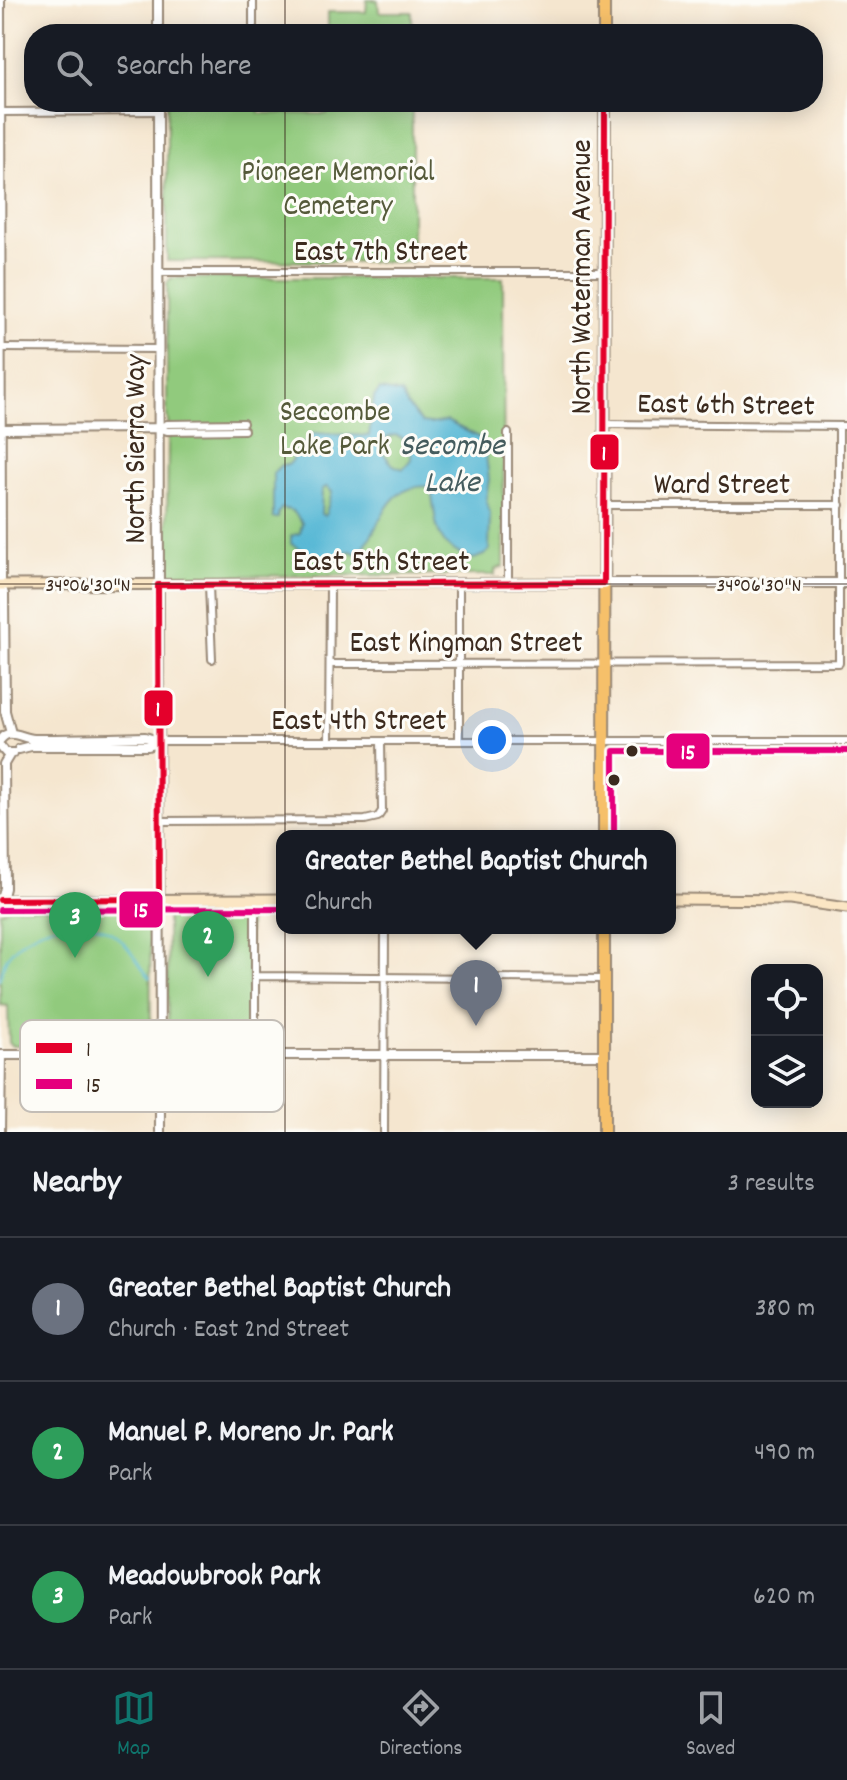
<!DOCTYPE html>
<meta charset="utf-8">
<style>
:root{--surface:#171b24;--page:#242831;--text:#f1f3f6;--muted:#9ea1a6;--line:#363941;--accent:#0f766e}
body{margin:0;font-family:Dekko,sans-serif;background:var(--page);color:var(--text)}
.controls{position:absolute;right:24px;bottom:24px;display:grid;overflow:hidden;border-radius:16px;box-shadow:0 4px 20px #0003}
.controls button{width:72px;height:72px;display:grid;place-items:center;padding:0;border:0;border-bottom:2px solid var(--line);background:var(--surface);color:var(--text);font:40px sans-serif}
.you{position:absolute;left:492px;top:740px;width:28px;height:28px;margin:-20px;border:6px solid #fff;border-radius:50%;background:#1a73e8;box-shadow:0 0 0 12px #1a73e833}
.badge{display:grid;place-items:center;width:52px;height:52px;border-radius:50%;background:var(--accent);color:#fff;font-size:26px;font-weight:700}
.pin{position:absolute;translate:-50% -66px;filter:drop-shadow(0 2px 4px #0008)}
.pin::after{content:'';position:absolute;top:42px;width:28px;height:24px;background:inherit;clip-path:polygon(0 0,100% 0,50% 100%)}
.popup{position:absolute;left:276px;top:830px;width:400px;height:104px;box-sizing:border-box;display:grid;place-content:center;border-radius:16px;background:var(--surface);filter:drop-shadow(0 2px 6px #0005);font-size:26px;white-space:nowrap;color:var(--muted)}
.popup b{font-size:30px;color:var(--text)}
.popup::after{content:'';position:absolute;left:50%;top:100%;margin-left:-16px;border:16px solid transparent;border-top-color:var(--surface)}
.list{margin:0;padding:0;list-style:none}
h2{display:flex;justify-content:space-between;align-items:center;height:104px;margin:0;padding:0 32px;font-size:34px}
h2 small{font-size:26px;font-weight:400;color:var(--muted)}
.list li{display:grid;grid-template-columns:52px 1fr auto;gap:24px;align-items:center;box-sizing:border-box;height:144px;padding:0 32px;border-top:2px solid var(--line)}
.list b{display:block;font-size:30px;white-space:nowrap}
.list p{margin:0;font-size:26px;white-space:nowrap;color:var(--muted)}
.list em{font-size:26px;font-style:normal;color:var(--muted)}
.icon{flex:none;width:44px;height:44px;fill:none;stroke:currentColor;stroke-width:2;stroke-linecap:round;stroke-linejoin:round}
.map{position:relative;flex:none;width:847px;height:1132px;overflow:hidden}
.search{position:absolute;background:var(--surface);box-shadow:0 4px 20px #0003;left:24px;right:24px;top:24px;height:88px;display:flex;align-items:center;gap:20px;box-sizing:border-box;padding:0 28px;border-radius:32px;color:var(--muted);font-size:30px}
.sheet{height:536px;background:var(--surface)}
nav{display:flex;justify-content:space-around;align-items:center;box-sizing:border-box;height:112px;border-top:2px solid var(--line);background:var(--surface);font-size:22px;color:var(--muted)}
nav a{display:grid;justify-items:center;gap:4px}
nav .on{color:var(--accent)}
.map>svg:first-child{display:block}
</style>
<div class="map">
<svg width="847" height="1132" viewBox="0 0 847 1132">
<rect width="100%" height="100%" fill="#fdfcf7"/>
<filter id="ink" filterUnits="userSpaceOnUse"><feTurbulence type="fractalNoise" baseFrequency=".0125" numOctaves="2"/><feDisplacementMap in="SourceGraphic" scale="16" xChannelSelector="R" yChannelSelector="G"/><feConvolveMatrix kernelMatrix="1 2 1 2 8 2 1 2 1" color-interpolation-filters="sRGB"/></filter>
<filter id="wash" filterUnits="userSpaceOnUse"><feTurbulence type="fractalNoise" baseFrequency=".006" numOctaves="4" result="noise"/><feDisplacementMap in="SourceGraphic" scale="32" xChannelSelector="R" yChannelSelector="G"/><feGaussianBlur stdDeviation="1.8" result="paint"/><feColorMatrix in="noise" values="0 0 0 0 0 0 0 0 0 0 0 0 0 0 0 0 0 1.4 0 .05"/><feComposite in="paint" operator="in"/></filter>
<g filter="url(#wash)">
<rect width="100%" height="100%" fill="#f5e6cf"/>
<path fill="#91ca7d" stroke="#667a4e" stroke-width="2" d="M367,0H378L379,12H412V34H328V12H366Z
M167,102H258L259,113L327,114L328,102H412V262L167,261Z
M171,278H503L504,566L495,570V575L170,576L167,531L168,439L170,436L167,416V283Z
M171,906H246L249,909V1043L246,1046L168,1044L167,912Z
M11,907L150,908L151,1044L12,1046L9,1043L8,1006L0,1005V912Z"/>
<path fill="#57b8d5" stroke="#49717a" stroke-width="2" fill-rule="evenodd" d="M380,390L401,394L408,407L422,423L430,424L447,421L484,440L489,479L486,499L490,513L489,550L486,554L474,559C433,547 438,528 431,491L427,486C385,487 385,519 363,548L357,554L351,551L345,552L340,561H324L291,544V536L300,533L302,523L293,511L282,508L278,513V518H273V473L281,465H288L293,460L292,457L314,433L369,436L374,397ZM395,435L401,437L411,451V459L403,469L393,465L383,453L386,438ZM327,487L332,492L325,516L321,514L322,489Z"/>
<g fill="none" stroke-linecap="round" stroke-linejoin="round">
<path stroke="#57b8d5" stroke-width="2" d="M0,979C3,972 3,962 8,956C30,927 77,912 110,932C129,943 137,963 150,978"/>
</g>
</g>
<g filter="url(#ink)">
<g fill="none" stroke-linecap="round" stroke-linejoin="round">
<g stroke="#988876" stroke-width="10">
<path id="minor" d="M253,0V34
M0,112L158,111
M158,272H604
M1,348L158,349
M604,424L847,426
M158,428L167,431L244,430
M158,428L167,424L243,423
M604,505H840
M508,584V433
M209,585L212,659
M330,664L839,663V426
M159,741H847
M329,741L330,585
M459,741V584
M159,821L365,820L378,817L382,811L381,741
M256,976L604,979
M255,1056V899
M1,1132L2,1055
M384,1132L385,928"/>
</g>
<g stroke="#988876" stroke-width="12">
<path id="tertiary" d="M0,0L1,585L4,594L5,711L11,733
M158,0V34
M158,102L160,1132
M0,429L158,428
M604,583H847
M0,740C9,727 21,738 34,739C71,739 108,738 145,737L158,741
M0,746L6,753H13
M19,749L31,746H148L158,742
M2,900L5,888L4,764L10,754
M0,1055H604"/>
</g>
<g stroke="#988876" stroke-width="13">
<path id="secondary" d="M0,585L604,583
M670,899L790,900L847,908
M0,900L282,899"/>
</g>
<g stroke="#988876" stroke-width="14">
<path id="primary" d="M604,0V34
M604,836L605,102
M604,1132V928"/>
</g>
<use href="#minor" stroke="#fff" stroke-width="6"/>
<use href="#tertiary" stroke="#fff" stroke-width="8"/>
<use href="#secondary" stroke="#fbe6c4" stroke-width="9"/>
<use href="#primary" stroke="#f6c06b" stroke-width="10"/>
<g stroke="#fdfcf7" stroke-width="12">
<path id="bus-1" d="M0,900L159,899L158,585L604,583L605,102"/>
</g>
<g stroke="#fdfcf7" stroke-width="12">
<path id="bus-2" d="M614,836V751H847
M0,910L282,909"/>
</g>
<use href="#bus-1" stroke="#e4002b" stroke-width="6"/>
<use href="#bus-2" stroke="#e5007d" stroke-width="6"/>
</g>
</g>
<path fill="none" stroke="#3b2a1e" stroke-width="2" stroke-opacity="0.45" d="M285,0V34M285,102V1132M0,584H847"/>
<g fill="#3b2a1e" stroke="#fdfcf7" stroke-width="3">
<circle cx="632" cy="751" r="7"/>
<circle cx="614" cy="780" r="7"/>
</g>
<g text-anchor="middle" stroke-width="6" stroke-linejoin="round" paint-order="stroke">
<g font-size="30" fill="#555a3a" stroke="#fdfcf7">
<text x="338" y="180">Pioneer Memorial<tspan x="338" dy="34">Cemetery</tspan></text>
<text x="335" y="420">Seccombe<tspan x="335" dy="34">Lake Park</tspan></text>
</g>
<g font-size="30" fill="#3b2a1e" stroke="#fdfcf7">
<text x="381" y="260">East 7th Street</text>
<text transform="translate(580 277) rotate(-90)" y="10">North Waterman Avenue</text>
<text transform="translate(726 403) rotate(1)" y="10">East 6th Street</text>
<text transform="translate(134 449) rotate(-90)" y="10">North Sierra Way</text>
<text x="722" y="493">Ward Street</text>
<text x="381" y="570">East 5th Street</text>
<text x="466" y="651">East Kingman Street</text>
<text x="359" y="729">East 4th Street</text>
</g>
<g font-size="32" font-style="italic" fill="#455c5e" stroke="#fdfcf7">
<text x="452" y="454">Secombe<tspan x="452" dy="37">Lake</tspan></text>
</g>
</g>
<rect x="20" y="1020" width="264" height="92" rx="12" fill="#fdfcf7" stroke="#c3bdb6" stroke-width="2"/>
<rect x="36" y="1043" width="36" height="10" fill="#e4002b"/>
<rect x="36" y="1079" width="36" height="10" fill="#e5007d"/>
<g font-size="22" fill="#3b2a1e">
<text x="86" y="1056">1</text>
<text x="86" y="1092">15</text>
</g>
<g font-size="20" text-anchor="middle" fill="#3b2a1e" stroke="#fdfcf7" stroke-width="6" stroke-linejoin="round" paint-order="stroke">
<text x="88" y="591">34°06'30"N</text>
<text x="759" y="591">34°06'30"N</text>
</g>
<g stroke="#fdfcf7" stroke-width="3">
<rect x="589" y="433" width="31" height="38" rx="8" fill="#e4002b"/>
<rect x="143" y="689" width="31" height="38" rx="8" fill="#e4002b"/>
<rect x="665" y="732" width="46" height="38" rx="8" fill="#e5007d"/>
<rect x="118" y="890" width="46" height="39" rx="8" fill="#e5007d"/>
</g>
<g font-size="22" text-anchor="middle" font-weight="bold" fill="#fff">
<text x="604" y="460">1</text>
<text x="158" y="716">1</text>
<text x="688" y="759">15</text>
<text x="141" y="917">15</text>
</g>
</svg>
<div class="controls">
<button><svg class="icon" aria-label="locate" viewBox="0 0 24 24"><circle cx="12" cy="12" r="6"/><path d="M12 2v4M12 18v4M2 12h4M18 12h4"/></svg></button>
<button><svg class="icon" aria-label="layers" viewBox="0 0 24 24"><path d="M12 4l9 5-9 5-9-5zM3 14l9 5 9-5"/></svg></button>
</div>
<div class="you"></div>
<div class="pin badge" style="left:476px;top:1026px;background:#6b7280">1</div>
<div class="popup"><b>Greater Bethel Baptist Church</b>Church</div>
<div class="pin badge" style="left:208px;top:977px;background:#2e9e5b">2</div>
<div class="pin badge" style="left:75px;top:958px;background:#2e9e5b">3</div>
<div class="search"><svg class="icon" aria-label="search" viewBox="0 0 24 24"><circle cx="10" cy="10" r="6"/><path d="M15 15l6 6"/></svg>Search here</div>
</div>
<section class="sheet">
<h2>Nearby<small>3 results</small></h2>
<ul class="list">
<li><span class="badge" style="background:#6b7280">1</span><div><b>Greater Bethel Baptist Church</b><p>Church · East 2nd Street</p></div><em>380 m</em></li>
<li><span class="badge" style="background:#2e9e5b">2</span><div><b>Manuel P. Moreno Jr. Park</b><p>Park</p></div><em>490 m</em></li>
<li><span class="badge" style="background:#2e9e5b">3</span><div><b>Meadowbrook Park</b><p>Park</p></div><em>620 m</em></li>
</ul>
</section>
<nav>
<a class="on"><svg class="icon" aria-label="map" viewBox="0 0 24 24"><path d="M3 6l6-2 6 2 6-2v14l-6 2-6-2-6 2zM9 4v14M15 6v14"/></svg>Map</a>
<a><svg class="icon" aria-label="directions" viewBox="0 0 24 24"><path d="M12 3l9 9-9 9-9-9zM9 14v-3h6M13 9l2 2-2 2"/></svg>Directions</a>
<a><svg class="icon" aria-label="saved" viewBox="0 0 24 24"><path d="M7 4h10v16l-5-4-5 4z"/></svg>Saved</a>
</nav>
